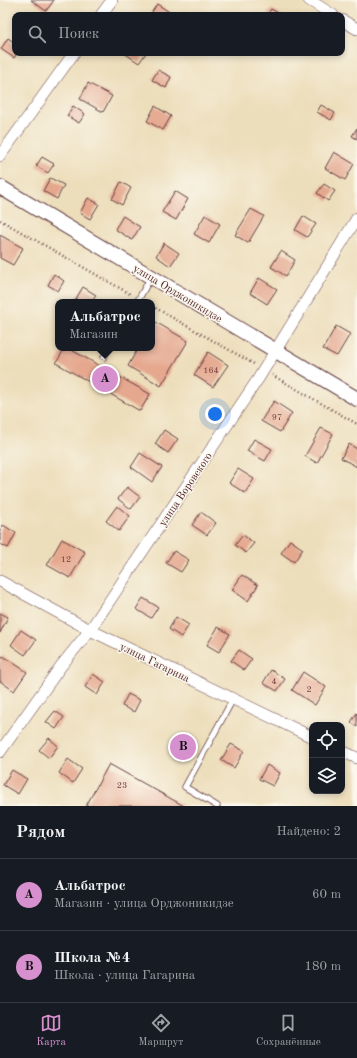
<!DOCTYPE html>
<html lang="ru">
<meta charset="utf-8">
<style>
:root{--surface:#171b24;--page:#242831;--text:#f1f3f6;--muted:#9ea1a6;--line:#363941;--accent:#d690ce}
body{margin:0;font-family:"Old Standard TT",serif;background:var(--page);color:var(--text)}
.controls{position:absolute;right:12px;bottom:12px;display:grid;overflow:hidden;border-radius:8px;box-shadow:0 2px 6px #0003}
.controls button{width:36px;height:36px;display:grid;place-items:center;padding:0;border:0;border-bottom:1px solid var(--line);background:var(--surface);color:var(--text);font:20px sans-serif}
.you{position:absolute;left:215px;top:414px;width:14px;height:14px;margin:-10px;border:3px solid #fff;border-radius:50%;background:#1a73e8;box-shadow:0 0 0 6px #1a73e833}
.badge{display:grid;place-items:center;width:26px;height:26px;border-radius:50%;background:var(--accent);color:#111;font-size:13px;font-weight:700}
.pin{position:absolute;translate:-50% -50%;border:2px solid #fff;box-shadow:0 1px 4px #0006}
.popup{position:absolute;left:55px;top:299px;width:100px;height:52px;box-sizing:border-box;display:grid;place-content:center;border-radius:8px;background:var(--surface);filter:drop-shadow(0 1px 3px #0005);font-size:13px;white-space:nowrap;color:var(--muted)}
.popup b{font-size:15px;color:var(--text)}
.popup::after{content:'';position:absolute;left:50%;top:100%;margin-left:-8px;border:8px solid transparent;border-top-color:var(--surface)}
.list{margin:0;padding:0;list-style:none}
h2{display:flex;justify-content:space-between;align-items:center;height:52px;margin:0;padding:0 16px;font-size:17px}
h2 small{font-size:13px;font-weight:400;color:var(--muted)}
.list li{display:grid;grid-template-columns:26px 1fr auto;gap:12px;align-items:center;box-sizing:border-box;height:72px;padding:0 16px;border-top:1px solid var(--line)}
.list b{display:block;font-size:15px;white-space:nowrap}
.list p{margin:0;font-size:13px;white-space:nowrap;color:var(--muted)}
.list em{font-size:13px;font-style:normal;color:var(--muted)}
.icon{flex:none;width:22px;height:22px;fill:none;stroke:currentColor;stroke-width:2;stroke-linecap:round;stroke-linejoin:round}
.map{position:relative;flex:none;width:357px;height:806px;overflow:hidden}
.search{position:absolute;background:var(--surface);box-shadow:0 2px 6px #0003;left:12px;right:12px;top:12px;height:44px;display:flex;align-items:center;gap:10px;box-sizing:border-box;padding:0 14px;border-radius:8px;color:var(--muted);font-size:15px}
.sheet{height:196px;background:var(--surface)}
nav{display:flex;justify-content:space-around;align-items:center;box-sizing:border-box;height:56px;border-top:1px solid var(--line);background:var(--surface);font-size:11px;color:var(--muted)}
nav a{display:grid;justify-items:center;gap:2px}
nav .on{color:var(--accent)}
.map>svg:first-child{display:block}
</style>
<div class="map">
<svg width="357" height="806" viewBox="0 0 357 806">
<rect width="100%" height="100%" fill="#fbf7ec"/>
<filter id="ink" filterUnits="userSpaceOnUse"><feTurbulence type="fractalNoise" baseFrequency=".025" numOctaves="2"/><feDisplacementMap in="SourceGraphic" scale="8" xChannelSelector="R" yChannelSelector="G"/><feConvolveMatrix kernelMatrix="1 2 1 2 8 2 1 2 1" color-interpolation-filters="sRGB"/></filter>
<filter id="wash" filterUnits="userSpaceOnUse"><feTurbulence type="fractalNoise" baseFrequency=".012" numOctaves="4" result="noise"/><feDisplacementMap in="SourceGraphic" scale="16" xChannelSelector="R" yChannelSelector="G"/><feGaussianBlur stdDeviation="0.9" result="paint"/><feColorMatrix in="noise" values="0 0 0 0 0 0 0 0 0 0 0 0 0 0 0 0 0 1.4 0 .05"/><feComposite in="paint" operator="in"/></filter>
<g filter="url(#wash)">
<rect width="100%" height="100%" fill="#eddebb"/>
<g id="blocks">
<path fill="#e5a88f" d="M31,0H54L46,11Z
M157,4L171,13L170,15H150Z
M271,9L282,15H267Z
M8,38L15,43V53H17L14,58L1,49Z
M124,53H146L139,63Z
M158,70L171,77L166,88L152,80Z
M88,83L112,96L103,112L80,99Z
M321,105L335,113L331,120L317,112Z
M73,106L85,114L79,123L67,116Z
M155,106L171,116L163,130L147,121Z
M357,128V139L352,136Z
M334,152L354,164L345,180L325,168Z
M42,157L54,164L48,173L36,166Z
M50,178L64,185L57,199L43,191Z
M121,182L131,188L122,205L112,199Z
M324,184L335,191L328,201L317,193Z
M175,191L188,199L176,220L162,212Z
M88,198L99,204L90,219L80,213Z
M251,209L264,216L248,243L235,235Z
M205,215L220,224L209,243L194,234Z
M123,216L140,227L132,240L115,229Z
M303,216L316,224L307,237L295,230Z
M0,235L23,248L13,265L0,258Z
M164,243L179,253L170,266L156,256Z
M281,251L295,260L286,276L271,267Z
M54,274L64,281L58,291L48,285Z
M259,278L277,289L267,304L250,293Z
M83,287L96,295L92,302H74Z
M154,321L188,341L161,386L128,366L138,348H152V325Z
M336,326L350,334L337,356L323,349Z
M65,348H68L150,394L140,411L56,363Z
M208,352L228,365L213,387L194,375Z
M274,401L292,413L280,432L261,421Z
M321,428L333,434L317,463L305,456Z
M164,430L178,439L168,453L155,444Z
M254,439L272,449L265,461L247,451Z
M349,444L357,449V467L341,458Z
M140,453L162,467L152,482L131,467Z
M238,469L254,479L245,493L229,483Z
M127,487L140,497L131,509L118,499Z
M117,506L130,516L119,531L106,521Z
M201,512L216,523L207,535L192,525Z
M3,525L16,533L8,548L0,544V531Z
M243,535L254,543L246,553L235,545Z
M62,539L85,552L70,578L47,565Z
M290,540L303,549L294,562L281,553Z
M174,551L189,560L181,572L166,563Z
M242,575L258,585L248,601L232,590Z
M143,598L158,607L151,618L136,609Z
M0,613L8,617L0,633Z
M176,617L189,625L181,637L169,629Z
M218,627L230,634L219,652L207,645Z
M21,630L36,640L25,655L11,645Z
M239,650L252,659L244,670L231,661Z
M3,656L27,672L14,691L0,681V660Z
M271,670L285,679L277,691L263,683Z
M303,672L326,687L315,705L292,690Z
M93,674L105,682L97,695L85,687Z
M128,694L140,700L134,712L122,706Z
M55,711L64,717L56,729L46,722Z
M357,713V727L351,722Z
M49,738L58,746L49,758L39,750Z
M231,744L244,751L234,768L221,760Z
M68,759L82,769L73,783L59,773Z
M109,764L184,806H86Z
M267,765L280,773L273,786L259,779Z
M12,770L27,779L18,794L3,785Z"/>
</g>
</g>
<g filter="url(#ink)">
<use href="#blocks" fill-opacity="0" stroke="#623c41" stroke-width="1"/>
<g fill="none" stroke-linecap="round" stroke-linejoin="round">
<g stroke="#623c41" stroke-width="7">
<path id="service" d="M137,302L151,277
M104,357L109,348
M217,806L185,787L233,699"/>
</g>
<g stroke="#623c41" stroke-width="12">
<path id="minor" d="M309,0L333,15
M101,15L112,0
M342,20L357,29
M0,156L74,53
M0,581L90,630L312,737
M342,751L357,758
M0,752L61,666L90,630L258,379L357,218"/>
</g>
<g stroke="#623c41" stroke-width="16">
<path id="tertiary" d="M0,187L357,399"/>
</g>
<path stroke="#623c41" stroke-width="2.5" stroke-dasharray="1 3" stroke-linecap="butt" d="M0,220L132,295
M152,306L254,364
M272,375L357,424"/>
<use href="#service" stroke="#fff" stroke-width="5.5"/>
<use href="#minor" stroke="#fff" stroke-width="11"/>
<use href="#tertiary" stroke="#fff" stroke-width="14"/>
</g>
</g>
<g text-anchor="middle" stroke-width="3" stroke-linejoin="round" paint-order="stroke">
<g font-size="9" fill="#714144">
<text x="211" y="373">164</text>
<text x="277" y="420">97</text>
<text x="66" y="562">12</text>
<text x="274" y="684">4</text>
<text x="309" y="692">2</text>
<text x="122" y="788">23</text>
</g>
<g font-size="11" fill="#4a1f2b" stroke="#fbf7ec">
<text transform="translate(178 293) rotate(31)" y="4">улица Орджоникидзе</text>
<text transform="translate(185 489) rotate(-56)" y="4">улица Воровского</text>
<text transform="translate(155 662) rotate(26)" y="4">улица Гагарина</text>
</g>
</g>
</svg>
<div class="controls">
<button><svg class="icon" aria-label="locate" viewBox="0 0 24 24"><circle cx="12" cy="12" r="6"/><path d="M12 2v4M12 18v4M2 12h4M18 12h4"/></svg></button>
<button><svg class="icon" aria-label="layers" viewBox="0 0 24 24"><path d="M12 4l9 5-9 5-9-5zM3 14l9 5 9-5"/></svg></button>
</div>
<div class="you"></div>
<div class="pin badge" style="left:105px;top:379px">A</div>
<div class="popup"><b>Альбатрос</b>Магазин</div>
<div class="pin badge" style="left:183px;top:747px">B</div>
<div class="search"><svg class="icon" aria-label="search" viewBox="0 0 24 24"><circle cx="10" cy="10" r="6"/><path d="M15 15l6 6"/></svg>Поиск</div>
</div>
<section class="sheet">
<h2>Рядом<small>Найдено: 2</small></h2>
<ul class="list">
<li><span class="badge">A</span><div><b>Альбатрос</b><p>Магазин · улица Орджоникидзе</p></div><em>60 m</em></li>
<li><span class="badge">B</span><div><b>Школа №4</b><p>Школа · улица Гагарина</p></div><em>180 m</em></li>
</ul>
</section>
<nav>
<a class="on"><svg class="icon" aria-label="map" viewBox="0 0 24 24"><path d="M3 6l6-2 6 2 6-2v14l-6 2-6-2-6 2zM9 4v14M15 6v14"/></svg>Карта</a>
<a><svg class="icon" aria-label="directions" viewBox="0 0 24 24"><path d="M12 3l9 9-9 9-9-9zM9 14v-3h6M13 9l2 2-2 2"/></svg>Маршрут</a>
<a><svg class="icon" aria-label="saved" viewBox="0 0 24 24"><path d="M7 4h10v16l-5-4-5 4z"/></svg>Сохранённые</a>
</nav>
